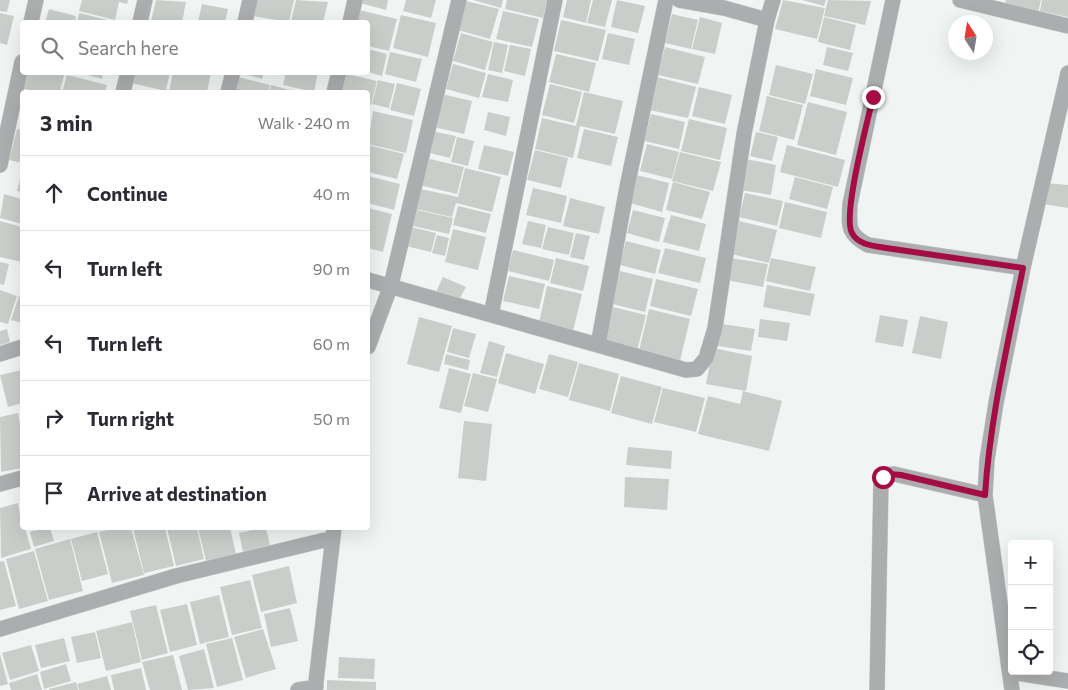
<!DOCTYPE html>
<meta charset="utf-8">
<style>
:root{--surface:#fff;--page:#f2f2f3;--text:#2b2b33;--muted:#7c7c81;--line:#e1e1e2}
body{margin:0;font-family:Commissioner,sans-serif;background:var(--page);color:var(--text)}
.controls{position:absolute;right:15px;bottom:15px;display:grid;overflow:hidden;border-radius:5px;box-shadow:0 5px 20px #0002}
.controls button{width:45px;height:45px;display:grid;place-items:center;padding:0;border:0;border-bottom:1px solid var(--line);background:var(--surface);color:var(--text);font:25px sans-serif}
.compass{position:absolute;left:948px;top:15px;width:45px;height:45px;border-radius:50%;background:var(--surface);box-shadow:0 5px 20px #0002;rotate:348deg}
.stop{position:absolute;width:15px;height:15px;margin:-11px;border:4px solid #a40c43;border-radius:50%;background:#fff}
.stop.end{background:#a40c43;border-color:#fff;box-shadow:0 1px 5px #0008}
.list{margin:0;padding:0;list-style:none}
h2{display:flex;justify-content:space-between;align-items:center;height:65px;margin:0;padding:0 20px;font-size:21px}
h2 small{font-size:16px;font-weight:400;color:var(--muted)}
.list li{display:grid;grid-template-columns:32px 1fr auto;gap:15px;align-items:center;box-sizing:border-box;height:75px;padding:0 20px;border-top:1px solid var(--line)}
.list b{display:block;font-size:19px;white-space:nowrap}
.list em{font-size:16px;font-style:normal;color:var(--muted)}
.icon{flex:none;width:28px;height:28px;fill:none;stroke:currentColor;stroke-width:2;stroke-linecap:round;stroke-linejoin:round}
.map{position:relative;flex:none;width:1068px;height:690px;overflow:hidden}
.search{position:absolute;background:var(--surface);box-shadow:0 5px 20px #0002;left:20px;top:20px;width:350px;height:55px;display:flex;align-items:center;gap:12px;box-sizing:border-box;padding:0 18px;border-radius:5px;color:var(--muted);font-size:19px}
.panel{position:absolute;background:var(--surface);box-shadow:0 5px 20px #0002;left:20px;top:90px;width:350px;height:440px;border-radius:5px}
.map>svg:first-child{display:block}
</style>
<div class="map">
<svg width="1068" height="690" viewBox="0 0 1068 690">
<rect width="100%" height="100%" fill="#f0f5f4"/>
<path fill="#caceca" d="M0,0H10L7,12L0,11Z
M82,0H128L127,4L119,2L115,20L79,11Z
M156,0L186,2L182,22L151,21Z
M255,0H294L289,22L252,16Z
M296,0L328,2L323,22L291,21Z
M361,0H388L386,10L360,3Z
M406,0H436L431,18L403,11Z
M473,0H503L501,8Z
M507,0H547L543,18L505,9Z
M567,0H591L586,23L563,17Z
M593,0H612L605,27L587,23Z
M617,0L645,6L638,33L611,27Z
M783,0L825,8L817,39L775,29Z
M802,0H826L824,6Z
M828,0L871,1L865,25L824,16Z
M1006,0H1041L1037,17L1004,9Z
M1042,0H1068V17L1040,11Z
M466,1L499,9L490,39L458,30Z
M202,4L228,9L225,22H198Z
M49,9L76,16L75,22H45Z
M355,9L397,19L389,51L368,46V22H352Z
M503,11L539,19L532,47L496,39Z
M0,13L14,16L7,45L0,43Z
M79,13L116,22H77Z
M672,14L698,20L691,49L665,43Z
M401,15L436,23L428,57L393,48Z
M700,17L722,23L715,54L692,49Z
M824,17L856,25L850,50L818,42Z
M561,20L606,30L598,61L554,51Z
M461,33L493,42L485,70L453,61Z
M608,33L635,39L629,65L602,59Z
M494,42L508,45L502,73L488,70Z
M510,45L531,49L525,76L504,71Z
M665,47L705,57L698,84L658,75Z
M827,47L853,53L848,71L823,65Z
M368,49L387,54L382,76L368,72Z
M390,52L422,59L416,82L385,74Z
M556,54L596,63L589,92L549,82Z
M453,64L486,73L479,98L446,89Z
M776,65L813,74L805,104L769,95Z
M816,69L853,78L846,105L810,96Z
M28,72H65L60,92H37L24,89Z
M78,72H103L102,79Z
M133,72H170L166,91L131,83Z
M173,72H211L207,92H169Z
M237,72H264L262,79Z
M286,72H318L314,92L283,85Z
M342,73L377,81L371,105H368V92H337Z
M488,74L513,80L508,102L482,97Z
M67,75L107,85L105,92H62Z
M234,76L270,85L268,92H230Z
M657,77L696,87L688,118L649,110Z
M378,80L395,84L389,108L372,104Z
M397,83L421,89L414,116L390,110Z
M550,84L582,92L574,123L542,115Z
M271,85L298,92H269Z
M699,87L732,95L725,124L692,116Z
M584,92L623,101L615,134L580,126L573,158L535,149L542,118L576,126Z
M442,94L472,101L464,134L434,127Z
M767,96L803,105L794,140L759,131Z
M808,102L847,112L836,155L797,145Z
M373,111L413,120L406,153L368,144Z
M488,112L510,117L506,136L484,130Z
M651,114L685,122L679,149L644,141Z
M689,119L727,128L720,160L681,151Z
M17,129L22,130V163L9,160Z
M584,129L618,137L611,166L577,158Z
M431,131L456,136L450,158L426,152Z
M756,132L778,137L772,161L750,156Z
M457,137L474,141L468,166L451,162Z
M647,144L679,152L672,179L640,171Z
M368,145L404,154L397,179L368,172Z
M484,145L514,152L508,176L478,169Z
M787,145L845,160L838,187L780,172Z
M535,150L568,158L561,188L527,180Z
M680,152L721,162L713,191L672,181Z
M426,158L464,167L457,194L419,185Z
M746,159L776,165L771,195L740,190Z
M465,168L501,177L492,212L456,203L452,217L416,209L421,189L458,197Z
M22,171V192L17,191Z
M637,175L669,183L662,212L630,203Z
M368,176L400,184L394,210L368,203Z
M795,177L833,187L827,209L789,199Z
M673,182L710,192L702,219L666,210Z
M1047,183L1068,185V208L1043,204Z
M533,188L567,196L561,223L526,215Z
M745,193L783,201L777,226L739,217Z
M4,194L22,199V224L0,218Z
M570,198L605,207L599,234L563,226Z
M785,202L827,212L821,238L779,228Z
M458,206L491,214L486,233L453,225Z
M368,208L392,214L383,252L368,248Z
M417,210L453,218L449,234L413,226Z
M633,210L665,218L659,242L627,233Z
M671,215L706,224L699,251L663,242Z
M0,221L22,227V262L0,257Z
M528,221L546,225L541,248L522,244Z
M739,221L777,230L769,263L731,254Z
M411,227L436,233L431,252L406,246Z
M548,227L574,233L569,255L542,249Z
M453,229L486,237L478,270L445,262Z
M576,233L590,236L584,260L570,257Z
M437,235L449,238L445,256L432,253Z
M626,241L661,250L655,274L620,265Z
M665,248L706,258L700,283L658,273Z
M513,250L554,260L549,281L508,271Z
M556,258L589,266L583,291L550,283Z
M731,258L768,264L763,287L726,280Z
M771,258L816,267L810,291L766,281Z
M0,262L9,264L4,285L0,284Z
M620,271L653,279L645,312L612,304Z
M509,276L545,284L539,309L503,301Z
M443,277L466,287L458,302L436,292Z
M656,279L698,289L691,316L650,306Z
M767,285L815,294L810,316L763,307Z
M547,286L582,294L573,331L539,323Z
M0,290L17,296L8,324L0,322Z
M19,296L22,297V323L11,320Z
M613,307L646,315L637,351L605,343Z
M649,309L690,319L680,361L639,351Z
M880,315L908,320L903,347L875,342Z
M920,316L948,322L941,359L912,353Z
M419,317L452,326L439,372L407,364Z
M760,319L790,323L787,341L758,337Z
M716,323L755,329L751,351L712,345Z
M453,328L476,334L469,358L447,352Z
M7,329L10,342L0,345V331Z
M489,341L505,346L497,377L480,373Z
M713,348L752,356L746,391L706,384Z
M506,353L544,364L535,394L498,383Z
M446,354L470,360L468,370L444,364Z
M549,354L578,362L568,397L539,389Z
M579,363L619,374L610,411L569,400Z
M449,368L471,374L461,413L439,408Z
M22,370V403L8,407L0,375Z
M473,373L497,379L488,412L464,406Z
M621,376L662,387L652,424L611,413Z
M663,388L705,398L696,432L654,422Z
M743,391L782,401L769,451L698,434L708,396L740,404Z
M18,413L22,434V468L1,472L0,417Z
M464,421L492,424L486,481L458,478Z
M628,447L672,451L671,469L626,465Z
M625,477L669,479L667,510L624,507Z
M18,503L22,528H25L31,549L1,558L0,508Z
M45,528H50L54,541L34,547L30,532Z
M116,528H131L144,575L112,583L99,532Z
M133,528H165L174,566L144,573Z
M167,528H197L204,559L176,566Z
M198,528H230L236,554L206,561Z
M261,528H266L270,545L243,552L239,533Z
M97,532L108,574L82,581L71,539Z
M70,539L83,591L49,600L35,549Z
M34,551L48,601L19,609L6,559Z
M4,561L16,606L0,610V562Z
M289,566L297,603L261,612L252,575Z
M250,580L262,628L232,635L220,587Z
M219,595L229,637L200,644L190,602Z
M187,604L197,645L170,652L160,610Z
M156,605L168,653L142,660L130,611Z
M290,608L298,641L271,647L264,614Z
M132,622L141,662L106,671L96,631Z
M263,629L276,669L246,678L234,637Z
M95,632L101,658L77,663L71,637Z
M64,638L70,661L41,668L35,645Z
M232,638L243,680L217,687L206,644Z
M31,645L39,671L10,680L2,653Z
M204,649L214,688L188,690L179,656Z
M0,654L8,684L0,686Z
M173,655L182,690H150L142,662Z
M339,657L375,659L374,679L338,678Z
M66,664L71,681L44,689L40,672Z
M141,668L146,690H114L111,675Z
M37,674L42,690H11L9,683Z
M107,676L111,690H79L77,684Z
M327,680L376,682V690H327Z
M76,682L78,690H49V689Z"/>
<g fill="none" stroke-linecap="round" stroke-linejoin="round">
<g stroke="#ced2d1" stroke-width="16">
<path id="street" d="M679,0L724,8L767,20
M893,0L850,204C849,226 847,234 868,245L1023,268
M960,0L1068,26
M31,22L36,0
M140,22L145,0
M245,22L250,0
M350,22L355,0
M123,92L128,72
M228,92L233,72
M334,92L339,72
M0,165L22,62
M368,280L686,370L697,369L706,358L715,328L744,134L767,20L773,0
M491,315L555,0
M598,345L627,187L666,0
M368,347L391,285L459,0
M0,354L22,347
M0,484L22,478
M0,629L176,576L333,538
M1010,672L1068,681
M298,690L316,687
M315,690L334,528
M877,690L881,481L886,475L894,474L985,495
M1012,690L985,495L987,460L996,403L1023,268L1068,73"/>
</g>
<use href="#street" stroke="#abadae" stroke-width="15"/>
</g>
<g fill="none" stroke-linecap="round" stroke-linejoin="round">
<path stroke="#a40c43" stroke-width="6" d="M873,97C868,120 842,216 852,233C858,245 874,246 886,248L1023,268C1008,343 990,418 985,495L901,475L889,474L883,477"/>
</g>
</svg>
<div class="controls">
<button>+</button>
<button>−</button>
<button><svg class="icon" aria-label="locate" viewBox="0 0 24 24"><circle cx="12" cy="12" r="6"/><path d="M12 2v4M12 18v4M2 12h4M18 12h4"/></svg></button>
</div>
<svg class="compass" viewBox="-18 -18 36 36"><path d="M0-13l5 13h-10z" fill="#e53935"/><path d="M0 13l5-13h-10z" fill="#7c7c81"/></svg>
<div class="stop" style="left:883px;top:477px"></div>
<div class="stop end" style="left:873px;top:97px"></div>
<div class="search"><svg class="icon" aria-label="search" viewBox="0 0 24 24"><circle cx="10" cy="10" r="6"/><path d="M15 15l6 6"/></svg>Search here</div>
<section class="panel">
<h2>3 min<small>Walk · 240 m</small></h2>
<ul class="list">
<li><svg class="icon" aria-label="ahead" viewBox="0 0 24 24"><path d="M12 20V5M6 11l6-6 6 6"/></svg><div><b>Continue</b></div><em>40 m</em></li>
<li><svg class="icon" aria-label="left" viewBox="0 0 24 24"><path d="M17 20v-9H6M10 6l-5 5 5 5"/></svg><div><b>Turn left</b></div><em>90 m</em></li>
<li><svg class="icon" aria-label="left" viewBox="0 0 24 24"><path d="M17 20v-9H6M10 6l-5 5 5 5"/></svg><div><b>Turn left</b></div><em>60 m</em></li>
<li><svg class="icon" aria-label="right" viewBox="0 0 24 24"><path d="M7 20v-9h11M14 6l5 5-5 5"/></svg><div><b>Turn right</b></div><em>50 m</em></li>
<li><svg class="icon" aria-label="arrive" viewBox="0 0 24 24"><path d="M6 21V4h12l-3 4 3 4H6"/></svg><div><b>Arrive at destination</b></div></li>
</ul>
</section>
</div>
